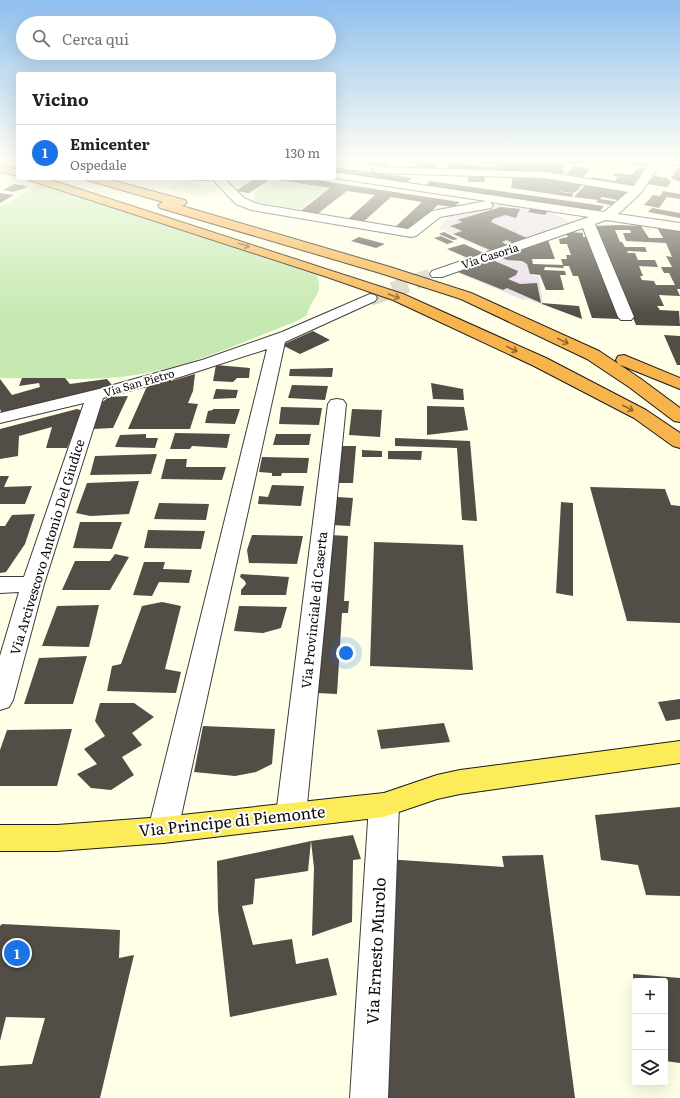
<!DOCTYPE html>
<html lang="it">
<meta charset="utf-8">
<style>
:root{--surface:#fff;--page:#f6f6f6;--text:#202124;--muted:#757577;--line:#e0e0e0;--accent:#1a73e8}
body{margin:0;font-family:Literata,serif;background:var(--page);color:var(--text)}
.controls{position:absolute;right:12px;bottom:12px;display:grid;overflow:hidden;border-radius:4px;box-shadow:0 4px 16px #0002}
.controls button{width:36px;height:36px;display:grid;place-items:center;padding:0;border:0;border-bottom:1px solid var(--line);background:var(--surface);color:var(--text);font:20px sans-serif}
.you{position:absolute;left:346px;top:653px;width:14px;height:14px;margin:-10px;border:3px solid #fff;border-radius:50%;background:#1a73e8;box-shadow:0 0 0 6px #1a73e833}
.badge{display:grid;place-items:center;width:26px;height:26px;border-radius:50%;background:var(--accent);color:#fff;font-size:13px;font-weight:700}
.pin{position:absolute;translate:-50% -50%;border:2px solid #fff;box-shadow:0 1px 4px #0006}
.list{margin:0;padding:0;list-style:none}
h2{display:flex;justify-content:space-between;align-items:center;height:52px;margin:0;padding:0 16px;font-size:17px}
h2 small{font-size:13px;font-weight:400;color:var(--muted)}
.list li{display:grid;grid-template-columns:26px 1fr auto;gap:12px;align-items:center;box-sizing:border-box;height:56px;padding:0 16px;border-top:1px solid var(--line)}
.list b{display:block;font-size:15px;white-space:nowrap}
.list p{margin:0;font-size:13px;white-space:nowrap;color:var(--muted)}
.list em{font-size:13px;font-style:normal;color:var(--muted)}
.icon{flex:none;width:22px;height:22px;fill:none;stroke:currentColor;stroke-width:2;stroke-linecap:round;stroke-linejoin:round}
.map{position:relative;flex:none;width:680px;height:1098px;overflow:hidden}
.search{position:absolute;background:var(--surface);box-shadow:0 4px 16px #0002;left:16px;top:16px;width:320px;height:44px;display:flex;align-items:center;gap:10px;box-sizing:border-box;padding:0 14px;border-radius:22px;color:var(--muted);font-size:15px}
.panel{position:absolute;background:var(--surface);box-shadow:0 4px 16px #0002;left:16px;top:72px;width:320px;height:108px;border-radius:4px}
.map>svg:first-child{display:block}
</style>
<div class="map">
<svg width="680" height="1098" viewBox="0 0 680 1098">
<rect width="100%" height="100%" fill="#fffee6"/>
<path fill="#eadde9" d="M502,204L548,211L570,222L571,225L491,252L439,228L453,212Z
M527,248L532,276H539L543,305L527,299L523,300L456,272Z"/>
<path fill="#c6e9b1" d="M274,180L328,189L300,209L256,202L253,198L255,192Z
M42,184L317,275C324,296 311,296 307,315L297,321C247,340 195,365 142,374C96,382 47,378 0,378V207Z"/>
<path fill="#daf0c3" d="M183,181L218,190L202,197L167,188Z"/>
<path fill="#524d46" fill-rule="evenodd" d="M344,160L377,162L393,160L384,167Z
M410,160H439L435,170L416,169L417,163L409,162Z
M455,160H475L473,164Z
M483,160H526L567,164L562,169L565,171L560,176L524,170L523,172L448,168L449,163L498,167V165H483L482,164Z
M564,160H586L584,163L577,162L576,164L562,163Z
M610,160H616L652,164L650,166H638Z
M573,166L590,169L583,177L566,174Z
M334,167L412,178L406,183L334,172Z
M644,167H648L640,179L638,178L634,183L637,184L633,188L590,181L593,177L615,181L618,177L612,175L616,173L632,175L637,169Z
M677,168H680V182L671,178Z
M468,175L484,176L485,182H468Z
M513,176H543L584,183L578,190L573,193L550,190L574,194L572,197L511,188Z
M654,176L667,178L671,182L667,187L647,184Z
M134,178H154L156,180H135Z
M180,178H207L211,181L183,180Z
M255,178H303L460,202L454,207L438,205L410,231L393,229L422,202L391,197L362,223L346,221L375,195L347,191L316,215L298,213L330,188L271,179L249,193L236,191Z
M430,181L604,206L600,211L425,186Z
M14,184L26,186L24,187H28L13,192L3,190Z
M586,184L633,191L623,201L602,197L600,199L619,202L615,206L596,202L598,200L574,197Z
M663,191L680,194V199L667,197L659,208L644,205L653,195L660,196Z
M0,193L14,195L0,203Z
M501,207L520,209L516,218L505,215L493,219L491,222L529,239L514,244L507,240L502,242L507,245L490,250L453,234L462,231L450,226L463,222L457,220Z
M531,208L548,211L545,215L528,212Z
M652,208L680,213V218L648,212Z
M619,225L641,226L649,238H663L658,229L680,230V289H677L680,296L659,295L664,306H657L660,310L679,311L680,326L636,325L603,242L601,241L593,226ZM615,230H630L631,233H623L626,241L666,243L672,257L666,256L672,267H661L664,273H669L675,285H656L654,281L642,280L640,276H643L639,266L658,267L655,260H638L635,253H628L627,251L647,252L645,247H625L622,242H620Z
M444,232L458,239L453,240L439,234Z
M571,232L583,233V237H588L619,319L592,318L578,276H573L569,266H563L564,268L545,267L544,270L565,271L566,275H560L564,290H546L540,275L530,274L527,264L522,261L507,260L500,257L548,240L555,259H532L533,264L563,265L561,259H567L566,255H571L567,244H560L559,239L568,237L566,234Z
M441,236L454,242L447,244L434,238Z
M359,237L385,244L376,248L351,241Z
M464,244L486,254L470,259L447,249Z
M492,260L518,271L516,275L508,279L520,284L537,283L541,303L507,288L503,290L458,272Z
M542,303L579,306L582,319L542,304Z
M313,331L330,340L300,354L282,345Z
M664,335L680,336V365H677Z
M216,365L250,368L249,378H237L233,382L213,381Z
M333,368L332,377L289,376L290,369Z
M195,374L193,391L188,403L198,404L190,429H128L148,384L169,378L171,381Z
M22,378H65L70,384L107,379L112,385L2,414L0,409V379L12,395L40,387L39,383L19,386Z
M431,383L463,389L464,400L433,399Z
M292,385L328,386L325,400L288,398Z
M216,389L238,390L236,398L213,399Z
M128,396L113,428L92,429L101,403L109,397Z
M427,406L464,407L468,430L427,435Z
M281,407L322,408L319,425L279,424Z
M77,409L83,411L67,448H46L52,427L19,436L18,456L0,459V429Z
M213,409H240L235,424L205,423L208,411L213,410Z
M352,409L382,410L380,437L349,435Z
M175,433L230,434L227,448L192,446L190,449H170Z
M146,434V438H158L155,448L115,447L120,435Z
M276,434H311L309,445H273Z
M395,438L470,441L477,521L462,520L457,448L395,446Z
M341,446H356L353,483H337Z
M362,450L382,451V457H362Z
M388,451H422L421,460L388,459Z
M157,454L151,474L90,475L95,456Z
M262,457L309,458L307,473H282L281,476H272V473L259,472Z
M166,459H187L186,467H226L222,480L161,479Z
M0,476H9L4,487L32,486L25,504H0Z
M139,481L129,514L90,516L76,513L87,483Z
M272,485L304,486L301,506L258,504L259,496L268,497Z
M590,487L665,489L671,505L680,506V623L627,621Z
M337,497L353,498L350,526L332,525Z
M561,502L573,503V596L556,593Z
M159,503L209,504L206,520L154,519Z
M35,514L25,544L6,572L0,573V526H5L12,515Z
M80,522H122L112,549L73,548Z
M148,530L205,531L201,549L144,548Z
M252,535L303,536L297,564L249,563L247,550Z
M331,535L348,536L344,601H349L348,613H342L337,694L317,693Z
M374,542L463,545L473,670L370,666Z
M115,554L129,557L110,590H62L75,561H110Z
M144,562H165L163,569L192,570L189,583L159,582L152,596L133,595Z
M241,574L289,577L286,595H241V590L246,584L245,581L240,577Z
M162,602L181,606L165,669L181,672L176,693L107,691L112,666L121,664L142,606Z
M99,605L89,647L42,646L57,606Z
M239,606L287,607L281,628L263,633L234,631Z
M87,656L73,704H24L39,658Z
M680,699V719L666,721L658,702Z
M100,703H134L154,717L132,733L142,745L122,757L134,775L111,790L91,788L77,774L97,764L84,749L105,736L95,721Z
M444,723L450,742L381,749L377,730Z
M203,726L275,729L272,764L256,772L235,776L194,772Z
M72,729L57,786H0V750L7,730Z
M680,807V896L646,895L638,865L601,860L595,815Z
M353,835L361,859L353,860L352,922L312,936L314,868L311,841L308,871L255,879L253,904L242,906L253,945L292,939L296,964L328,958L337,995L230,1017L218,910L217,861L311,841Z
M543,855L575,1098H379L386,859L504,867L502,856Z
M2,924L120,930L119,958L134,955L100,1098H0V1066L32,1064L45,1018L6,1017L0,1041V926Z
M633,974L680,978V1063L665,1061V981H635L634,997Z"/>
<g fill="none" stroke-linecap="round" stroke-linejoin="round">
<path stroke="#dad9c5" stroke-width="16" stroke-dasharray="16 8" stroke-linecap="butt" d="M370,298L437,274"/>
<g stroke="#3d3d3d" stroke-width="2">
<path id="minor" d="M646,160H680V165L660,164L641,193L618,214L680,223V231L606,220L595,224L634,317L631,320H621L618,317L583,228L442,277H432L430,274L432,271L589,217L490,202L493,205L491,208L440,217L416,236L411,237L251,210L236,204L211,178H224L244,198L258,204L408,229L432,211L486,201L334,178H332H334V172L604,212L628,192L544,178L378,173L372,170L378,167L544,172L634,186L649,163Z
M370,294L375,295L377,298L375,301L285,342L178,830L174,839L163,843L152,839L148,830L267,349L180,377L103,398L44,584L13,700L9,707L0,710V656L19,592L0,593V577H24L84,403L0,423V413L99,389L202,360L282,332Z
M337,399L343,400L346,404L306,815L301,824L291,828L281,824L276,815L328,404L331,400Z
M384,793L394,796L399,805L388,1098H350L369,805L374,796Z"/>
</g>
<g stroke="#1b1b1b" stroke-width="2">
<path id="major" d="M680,741V763L460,794L437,799L384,817L163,843L57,851H0V825H57L163,817L384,793L437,775L460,770Z"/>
</g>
<g stroke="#1b1b1b" stroke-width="2">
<path id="highway" d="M0,165L18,169V176L0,172Z
M27,178H45L403,294L546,358L646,410L680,433V448L673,446L634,418L534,366L393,300L327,277L29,180Z
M85,178H104L185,200L187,203L182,206L390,267L471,293L599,351L641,379L680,408V422L674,421L629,387L587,359L461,299L380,273L160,208L158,205L163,202L87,180Z
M624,355L680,378V389L618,364L616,360L618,356Z"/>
</g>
<use href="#minor" fill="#fff" fill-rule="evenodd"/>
<use href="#major" fill="#fcec5a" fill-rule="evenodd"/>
<use href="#highway" fill="#f8b44c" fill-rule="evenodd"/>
</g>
<defs><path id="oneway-shaft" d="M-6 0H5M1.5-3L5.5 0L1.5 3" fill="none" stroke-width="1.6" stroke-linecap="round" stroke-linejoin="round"/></defs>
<g stroke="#8d682e">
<use href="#oneway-shaft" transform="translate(244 245) rotate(18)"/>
<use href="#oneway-shaft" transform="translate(394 296) rotate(20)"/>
<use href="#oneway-shaft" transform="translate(563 341) rotate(26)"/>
<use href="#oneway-shaft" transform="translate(512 349) rotate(26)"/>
<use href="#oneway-shaft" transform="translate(628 408) rotate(27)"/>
</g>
<linearGradient id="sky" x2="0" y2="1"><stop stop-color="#8fbfee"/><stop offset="0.51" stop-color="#fffff4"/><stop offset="1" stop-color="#fffff4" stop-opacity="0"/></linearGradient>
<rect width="680" height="314" fill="url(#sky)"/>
<g text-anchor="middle" stroke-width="4" stroke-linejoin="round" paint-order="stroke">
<g font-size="11" fill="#0a0a0a" stroke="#fff">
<text transform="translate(490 256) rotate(-18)" y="4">Via Casoria</text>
<text transform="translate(139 383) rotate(-16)" y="4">Via San Pietro</text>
</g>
<g font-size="13" fill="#0a0a0a" stroke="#fff">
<text transform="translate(47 547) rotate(-73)" y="5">Via Arcivescovo Antonio Del Giudice</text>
<text transform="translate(314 610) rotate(-84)" y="5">Via Provinciale di Caserta</text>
</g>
<g font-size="16" fill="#0a0a0a" stroke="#fff">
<text transform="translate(232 821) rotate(-6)" y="6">Via Principe di Piemonte</text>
<text transform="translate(376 951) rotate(-87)" y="6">Via Ernesto Murolo</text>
</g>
</g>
</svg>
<div class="controls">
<button>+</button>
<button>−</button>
<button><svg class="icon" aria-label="layers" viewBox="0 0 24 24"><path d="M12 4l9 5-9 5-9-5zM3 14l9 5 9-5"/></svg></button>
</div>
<div class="you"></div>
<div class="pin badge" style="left:17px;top:953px">1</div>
<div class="search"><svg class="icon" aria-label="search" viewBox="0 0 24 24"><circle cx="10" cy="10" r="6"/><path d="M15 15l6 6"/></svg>Cerca qui</div>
<section class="panel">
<h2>Vicino<small></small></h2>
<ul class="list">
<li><span class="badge">1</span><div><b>Emicenter</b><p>Ospedale</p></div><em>130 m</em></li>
</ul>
</section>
</div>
